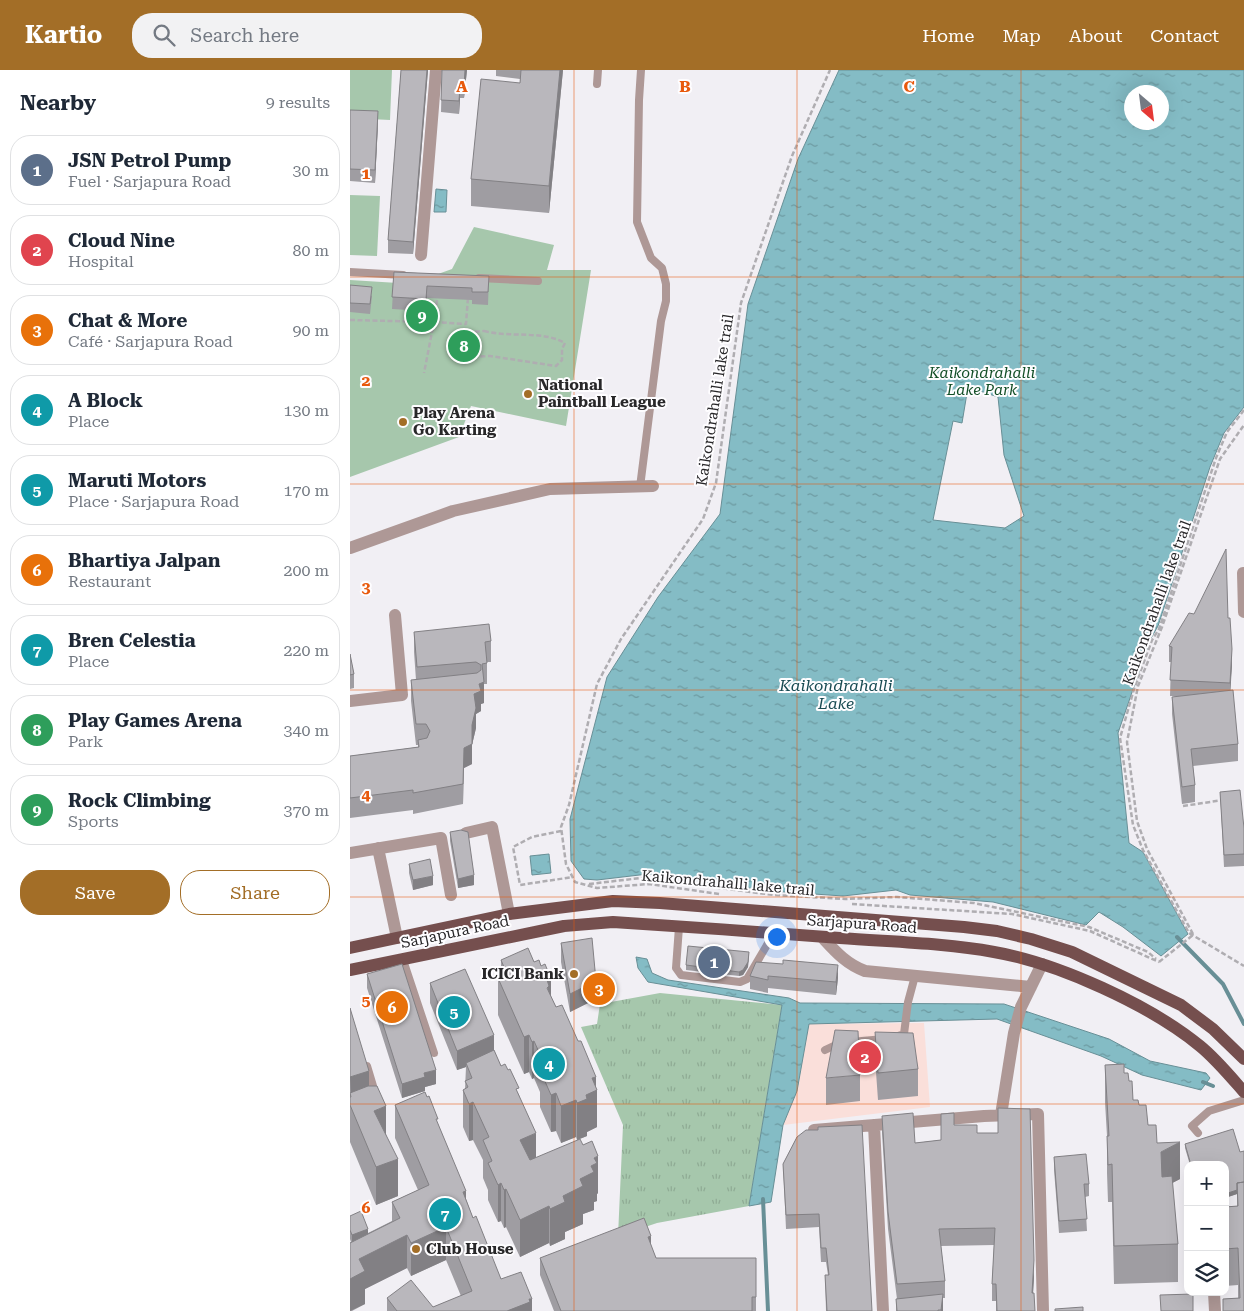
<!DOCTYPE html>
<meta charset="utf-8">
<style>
:root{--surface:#fff;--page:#f2f2f3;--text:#1f2937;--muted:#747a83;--line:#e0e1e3;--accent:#a36e27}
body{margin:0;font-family:"Roboto Serif",serif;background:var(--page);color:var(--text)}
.controls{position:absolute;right:15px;bottom:15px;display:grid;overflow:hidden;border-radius:10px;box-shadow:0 5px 20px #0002}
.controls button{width:45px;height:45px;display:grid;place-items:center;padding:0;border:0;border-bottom:1px solid var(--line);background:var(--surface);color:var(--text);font:25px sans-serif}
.compass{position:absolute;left:774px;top:15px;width:45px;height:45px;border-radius:50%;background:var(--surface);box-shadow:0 5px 20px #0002;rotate:152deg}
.you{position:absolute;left:426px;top:866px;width:18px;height:18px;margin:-12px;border:4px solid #fff;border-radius:50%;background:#1a73e8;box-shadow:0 0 0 8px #1a73e833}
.badge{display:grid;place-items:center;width:32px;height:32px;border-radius:50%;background:var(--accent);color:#fff;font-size:16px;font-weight:700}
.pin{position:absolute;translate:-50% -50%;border:2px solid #fff;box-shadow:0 1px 5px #0006}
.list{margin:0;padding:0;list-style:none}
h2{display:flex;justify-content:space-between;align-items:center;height:65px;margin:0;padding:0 20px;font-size:21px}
h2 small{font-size:16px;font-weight:400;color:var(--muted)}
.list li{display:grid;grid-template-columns:32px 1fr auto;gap:15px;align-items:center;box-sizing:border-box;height:70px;margin:0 10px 10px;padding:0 10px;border:1px solid var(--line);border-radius:20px}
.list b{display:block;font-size:19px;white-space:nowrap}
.list p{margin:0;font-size:16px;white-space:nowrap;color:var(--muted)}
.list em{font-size:16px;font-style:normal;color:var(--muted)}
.actions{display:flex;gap:10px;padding:15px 20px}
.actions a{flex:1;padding:11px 0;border:1px solid var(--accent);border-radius:20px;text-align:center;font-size:18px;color:var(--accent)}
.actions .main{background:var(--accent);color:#fff}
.icon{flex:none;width:28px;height:28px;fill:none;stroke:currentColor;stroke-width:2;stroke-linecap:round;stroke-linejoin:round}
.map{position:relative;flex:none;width:894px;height:1241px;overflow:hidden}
header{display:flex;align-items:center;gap:30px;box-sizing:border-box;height:70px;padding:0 25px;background:var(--accent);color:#fff}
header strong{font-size:24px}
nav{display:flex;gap:28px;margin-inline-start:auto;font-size:18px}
.search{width:350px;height:45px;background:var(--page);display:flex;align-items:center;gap:12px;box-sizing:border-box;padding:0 18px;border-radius:20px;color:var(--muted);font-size:19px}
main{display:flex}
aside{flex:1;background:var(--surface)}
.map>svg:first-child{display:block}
</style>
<header>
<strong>Kartio</strong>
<div class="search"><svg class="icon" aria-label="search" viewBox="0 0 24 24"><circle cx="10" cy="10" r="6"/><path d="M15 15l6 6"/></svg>Search here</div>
<nav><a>Home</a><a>Map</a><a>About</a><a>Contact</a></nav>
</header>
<main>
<aside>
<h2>Nearby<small>9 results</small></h2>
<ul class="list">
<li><span class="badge" style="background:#5c6f8a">1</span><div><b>JSN Petrol Pump</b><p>Fuel · Sarjapura Road</p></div><em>30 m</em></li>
<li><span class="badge" style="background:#e0444e">2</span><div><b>Cloud Nine</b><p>Hospital</p></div><em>80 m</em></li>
<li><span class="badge" style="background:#e8710a">3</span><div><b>Chat &amp; More</b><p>Café · Sarjapura Road</p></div><em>90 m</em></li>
<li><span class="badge" style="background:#0f9aa8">4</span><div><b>A Block</b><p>Place</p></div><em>130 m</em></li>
<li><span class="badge" style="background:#0f9aa8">5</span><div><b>Maruti Motors</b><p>Place · Sarjapura Road</p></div><em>170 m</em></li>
<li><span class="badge" style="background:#e8710a">6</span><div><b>Bhartiya Jalpan</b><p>Restaurant</p></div><em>200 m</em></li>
<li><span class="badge" style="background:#0f9aa8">7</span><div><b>Bren Celestia</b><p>Place</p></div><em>220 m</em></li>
<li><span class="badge" style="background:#2e9e5b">8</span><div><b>Play Games Arena</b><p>Park</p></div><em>340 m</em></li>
<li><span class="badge" style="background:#2e9e5b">9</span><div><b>Rock Climbing</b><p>Sports</p></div><em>370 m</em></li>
</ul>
<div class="actions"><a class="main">Save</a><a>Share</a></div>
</aside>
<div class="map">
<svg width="894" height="1241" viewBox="0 0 894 1241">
<defs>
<pattern id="grass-tufts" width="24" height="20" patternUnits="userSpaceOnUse" patternTransform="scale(1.25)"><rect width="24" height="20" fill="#a6c7ac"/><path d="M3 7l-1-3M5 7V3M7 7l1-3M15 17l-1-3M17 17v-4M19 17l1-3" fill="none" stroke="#8fab94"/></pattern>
<pattern id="water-ripples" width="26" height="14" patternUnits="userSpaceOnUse" patternTransform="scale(1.25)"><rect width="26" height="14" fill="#84bcc5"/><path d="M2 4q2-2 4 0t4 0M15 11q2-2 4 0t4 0" fill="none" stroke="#6c99a0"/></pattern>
</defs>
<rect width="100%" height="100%" fill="#f1eff4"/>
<path fill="#fadfda" d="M574,953L580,1037L433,1055L447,1021L458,954Z"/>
<path fill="url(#grass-tufts)" d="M310,923L432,935L399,1136L307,1153L268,1166L273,1055L231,957L247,954L250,934Z"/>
<path fill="#a6c7ac" d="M0,0H42L40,50L0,48Z
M0,125L30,126L27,186L0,185Z
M124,157L204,175L197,200H241L216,356L121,336L109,367L0,407V210L80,215L88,204L102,199Z"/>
<path fill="url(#water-ripples)" stroke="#688f96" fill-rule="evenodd" d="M489,0H894V337L874,363L860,397L808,556L800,570L768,663L779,773L793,782L838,864L811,886L773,857L749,842L736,855L643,832L560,825L546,820L493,826L421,821L298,804L247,810L234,809L221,791L220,749L257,607L308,527L370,444L398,234L448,89ZM782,22H812V52H782ZM618,317L648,327L654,385L674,446L655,458L583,450L603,351L612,353Z
M86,119L97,120L96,142H84Z
M199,784L201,803L182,805L180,786Z
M286,887L297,889L302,903L318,910L439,928L450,933L654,934L759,969L800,991L856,1003L860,1008L851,1020L792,1005L751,986L647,949L459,954L447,1021L433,1055L421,1132L399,1136L432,935L298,912L288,898Z"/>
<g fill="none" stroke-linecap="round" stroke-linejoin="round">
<path stroke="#688f96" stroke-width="4" d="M827,867L873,914L894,954
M853,1012L863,1016
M413,1129L418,1241"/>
<path stroke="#afadb1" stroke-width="2.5" stroke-dasharray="5 2.5" stroke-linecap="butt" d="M87,230L84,252L116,254L118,227
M0,250L84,252L74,303
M134,261C160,268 192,260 215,273L212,279V290L206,296L140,286L122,287C117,278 114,271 120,262Z
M894,340L877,362L866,388L809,559L802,570L784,619L770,668L783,755L793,780L839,863L894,896
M833,736L873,730
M211,761L182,767L163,777L170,815L223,807
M239,814L291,808L424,825L495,829L547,827L624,833L739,857L798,882L806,889
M369,824L299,814L247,818L225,812L216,794L211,757L219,735L247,614L271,569L353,449L366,413L391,233L442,86L480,0
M502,834L662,844L740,861L809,892
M843,864L797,779L787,751L777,672L788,616L812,557L870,389L894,355
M809,892L843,865"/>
<path stroke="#ae9896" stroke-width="8" d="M247,14L248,0
M0,202L53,205
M129,208L188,211
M290,417L311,251L316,231V214L312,198L301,188L287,152L289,30L291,0
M329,857L326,898L331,905L390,912L397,909L424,863
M53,890L84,983
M548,966L554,964L558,932L565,906
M475,980L490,973L534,969
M17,996L26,1026
M848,1063L842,1056L859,1041L894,1030"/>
<path stroke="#ae9896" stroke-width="12" d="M71,185L86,0
M0,478L103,441L200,419L303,416
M893,503L894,542
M0,631L52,625L45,545
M116,763L142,757L159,844
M28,778L47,868
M0,783L91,768L101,825
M472,867C485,881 496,894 515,901L681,917
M651,1045L664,963L671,937L692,894
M524,1055L533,1241
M464,1060L634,1046L688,1044L693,1241
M864,1222L865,1241"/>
<path stroke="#754f4e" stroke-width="12" d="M0,878L159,844L263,831L310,833L614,857L647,861L681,869L722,882L831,935L863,959L894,989
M0,900L214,856L263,852C339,857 414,862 490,868C541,872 594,873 644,882C708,893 800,935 850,976C866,989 880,1006 894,1022"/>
</g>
<path fill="#9f9da2" d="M51,0H78L63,184L38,183V170Z
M92,0H117L114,28H110L109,44L91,42Z
M146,0H213L199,143L121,136V109L170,13V9L146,6Z
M0,40L28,53L25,113L0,111Z
M44,202L139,206L138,235L122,234V230L77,228L76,241L42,239Z
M0,215L22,226L20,244L0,242Z
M878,548L882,594L880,620L888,674V691L843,696L845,715V732L832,734L822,644V627L828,626H820L821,592H819V576Z
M64,562L141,571V592H137V614H134V633L131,634V641L126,644V658L122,675V694L114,698L113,734L63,744V740L0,748V686L68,677V675H66L61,631V610H66L64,582Z
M0,584L4,604V618L0,619Z
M870,722L894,758V796L874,797Z
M100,762L124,815L108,818L100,771Z
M59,794L83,815L63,820L59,803Z
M211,873L246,929L220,942L211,892Z
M399,887L398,897L393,905L389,906L336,900V895Z
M151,890L184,892L206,937L246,1018L247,1057L237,1062V1066L227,1070L226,1067L211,1073L206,1061L201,1062L190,1037V1022L184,1008L182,1009L179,1002L174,1004L148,945V908L151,907Z
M406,892L488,908L486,925L418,918V923L400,919V906Z
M17,904L86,1014L75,1017V1021L52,1028L17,918Z
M80,913L144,981L151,996L169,1025L186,1088L248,1123L247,1124V1131L244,1132V1140L233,1144V1154L215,1162V1169L200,1176L199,1173L170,1187L156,1157L154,1158L151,1151L148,1152L138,1130V1120L133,1108V1090L123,1070L119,1071L113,1057V1020L115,1019L116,997L107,1000L80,933Z
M0,938L19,1016L36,1064L48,1126L26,1135L0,1072Z
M525,962L568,999V1026L528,1030L525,988Z
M755,995L774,1003L779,1011L783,1030L789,1035L798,1055L807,1073L830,1109L822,1113L828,1174V1212L764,1214L762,1132H758L757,1103V1066L755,1032Z
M510,1005V1031L476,1035V1008Z
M45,1035L88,1054L123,1148L151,1209L182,1241H37V1228L83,1237L111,1226L96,1190L61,1206L57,1198L15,1219V1234L2,1241H0V1173L1,1172L0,1169V1146L18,1163L42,1151V1132L68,1120L45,1068Z
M532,1046L565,1073L591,1070L604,1055L627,1063L684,1207L683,1223L685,1241H646V1231H642V1214L644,1175L591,1176L595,1211V1228H593V1241H546V1229H547L538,1159L532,1063Z
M447,1067L522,1241H476L475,1205H478L476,1192H471L469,1157L436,1159L433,1094Z
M835,1074L890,1082L894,1241H873V1229L888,1228V1215L875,1216V1137L887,1136V1124L875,1128V1095H840L835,1078Z
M704,1087L739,1114V1126L735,1127L737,1161L709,1163L704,1100Z
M301,1176L306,1188H406V1241H204L190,1205V1188Z"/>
<path fill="#828084" d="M77,0H78L63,184V172Z
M115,0H117L114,28V16Z
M210,0H213L199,143V116Z
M110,16V28L109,44V31Z
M28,41V53L25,113V100Z
M77,216V228L76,241V229Z
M882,579V594L880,629V613Z
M134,612V633L131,634V641L126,644V658L122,675V694L114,698L113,734L114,678L122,655L124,624L129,614Z
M124,805V815L108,818V809Z
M83,806V815L63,820V810Z
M399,882L398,897L393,905L389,906V902Z
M488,895V908L486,925V912Z
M201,909V946L199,954L197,910Z
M246,911V929L220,942V924Z
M144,965V985L116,993V997L107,1000V981Z
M179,965V1002L174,1004V967Z
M184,971V1008L182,1009V972Z
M86,1000V1014L75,1017V1021L52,1028V1014L74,1003Z
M19,1001V1026L1,1027L0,1007Z
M246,1007V1020H247V1057L237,1062V1066L227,1070V1033L236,1025L242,1008Z
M206,1023V1061L201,1062V1025Z
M226,1030V1067L211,1073V1036Z
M123,1032V1070L119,1071V1034Z
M36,1036V1073L24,1041Z
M186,1063V1100L170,1107V1070Z
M830,1072V1109L811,1119V1082Z
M248,1086V1123L247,1124V1131L244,1132V1140L233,1144V1154L215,1162V1169L200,1176V1139L241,1096L244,1088Z
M48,1089V1126L26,1135V1097Z
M151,1113V1151L148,1152V1115Z
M156,1119V1157L154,1158V1120Z
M887,1120V1124L875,1128V1124Z
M116,1121V1154L113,1122Z
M199,1136V1173L170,1187V1150Z
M96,1157V1190L61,1206V1173Z
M18,1159V1168L2,1175V1165Z
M57,1165V1198L15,1219V1234L0,1241V1209L9,1189Z
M301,1166V1183L298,1167Z
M684,1190V1207L682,1240V1223Z
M593,1224V1241H591V1240Z
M179,1229H182V1241H157Z"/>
<path fill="#b9b7bc" stroke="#828084" d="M51,0H77L63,172L38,170Z
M92,0H115L114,16H110L109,31L91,30Z
M171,0H210L199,116L121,109L131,9L170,13Z
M0,40L28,41L25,100L0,99Z
M44,202L139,206L138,222H122V218L77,216L76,229L42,227Z
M0,215L22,217L20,234L0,233Z
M876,479L878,548H880L882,579L880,613L820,610L822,577L819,576L839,543L844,544Z
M139,554L141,571L135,572L137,593L132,594L134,612L129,614L131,621L124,624L126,638L122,655V674L114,678L113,714L63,723V720L0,728V686L69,677L68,670L77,668L80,661L76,654H66L61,610L127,603L131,600V595L126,592L67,597L64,562Z
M0,584L4,604L0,605Z
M883,620L888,674L841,679L845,715L832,717L822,627Z
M890,720L894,758V784L874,785L870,722Z
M111,760L118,762L124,805L108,809L100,762Z
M80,789L83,806L63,810L59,794Z
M242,868L246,911L220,924L211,873Z
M338,876L399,882L398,892L393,900L389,902L336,895Z
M178,878L184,892L189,890L191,896L195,894L201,909L197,910L199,916L197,918L206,937L212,935L228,971H231L246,1007L242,1008L247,1020L236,1025L237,1029L227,1033L226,1030L211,1036L206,1023L201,1025L190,1000L196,998L184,971L182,972L179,965L174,967L148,908L157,904L151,890Z
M433,890L488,895L486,912L418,906V910L400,906L406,892L433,894Z
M52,894L86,1000L74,1003L75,1007L52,1014L17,904Z
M115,899L144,965L107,981L80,913Z
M0,938L19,1001L0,1007Z
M485,960L508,961L510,1005L476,1008Z
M525,962L563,963L568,999L528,1003Z
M144,980L151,996L155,994L158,1000L160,999L169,1018L166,1019L186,1063L170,1070L180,1090L230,1069L233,1075L242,1071L248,1086L244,1088L247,1093L241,1096L244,1102L230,1109L233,1116L213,1126L215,1132L200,1139L199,1136L170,1150L156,1119L154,1120L151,1113L148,1115L138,1093L142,1091L133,1070L139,1067L123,1032L119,1034L113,1020L118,1017L115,1011L122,1008L116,993Z
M774,994V1003H778L779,1011H782L783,1030H788L789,1035H796L798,1055H806L807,1073L830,1072L811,1082L812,1107L822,1106L828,1174L764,1176L762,1094L758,1095L757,1066H759L755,995Z
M18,1016H27L36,1036L24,1041L48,1089L26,1097L0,1035V1027H1L0,1023Z
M75,1022L77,1027L79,1026L88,1049H86L116,1121L113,1122L123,1148L126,1146L151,1209L171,1202L182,1229H179L180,1232L157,1241H47L37,1228L61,1210L83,1237L122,1221L96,1157L61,1173L57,1165L9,1189L15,1201L0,1209V1173L50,1148L42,1132L79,1115L45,1035Z
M648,1038L680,1039L684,1190L682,1223H684L685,1241H647L646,1214H642L645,1158L589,1159L595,1211L547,1214L538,1142L532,1046L563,1043L565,1073L591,1070V1044L604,1043V1055H627V1063H648Z
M512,1055L522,1241H477L475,1205H479L476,1178H471L469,1144L436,1145L433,1094L447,1067L456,1060H468V1057Z
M883,1059L890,1082L894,1081V1112L887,1113V1120L875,1124V1095H841L835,1074Z
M736,1084L739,1114H734L737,1149L709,1151L704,1087Z
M894,1112V1241H873V1229L890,1228L888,1178L875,1179V1137L888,1136L887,1113Z
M11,1141L18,1159L2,1165L0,1160V1146Z
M294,1148L301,1166L298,1167L306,1188H406V1227H402V1241H211L190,1188Z
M593,1224L591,1240H588V1241H547L546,1229Z
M843,1224V1241H811L810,1225Z
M733,1237V1241H705V1239Z"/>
<path fill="none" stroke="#e8590c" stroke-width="1" stroke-opacity="0.55" d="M224,0V1241M447,0V1241M671,0V1241M0,207H894M0,414H894M0,620H894M0,827H894M0,1034H894"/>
<g fill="#a36e27" stroke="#fefdff" stroke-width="2">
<circle cx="178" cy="324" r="5"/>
<circle cx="53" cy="352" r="5"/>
<circle cx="224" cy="904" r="5"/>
<circle cx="66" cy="1179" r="5"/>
</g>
<g text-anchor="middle" stroke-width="4" stroke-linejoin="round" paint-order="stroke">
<g font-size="15" font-style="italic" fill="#124e26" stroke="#fefdff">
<text x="632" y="308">Kaikondrahalli<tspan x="632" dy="17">Lake Park</tspan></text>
</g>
<g font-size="15" font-weight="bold" fill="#282729" stroke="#fefdff" text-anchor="start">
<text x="188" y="320">National<tspan x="188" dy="17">Paintball League</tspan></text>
<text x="63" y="348">Play Arena<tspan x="63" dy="17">Go Karting</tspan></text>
<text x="214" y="909" text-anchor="end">ICICI Bank</text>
<text x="76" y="1184">Club House</text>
</g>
<g font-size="15" fill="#282729" stroke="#fefdff">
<text transform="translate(365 330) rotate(-81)" y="5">Kaikondrahalli lake trail</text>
<text transform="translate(807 533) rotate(-70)" y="5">Kaikondrahalli lake trail</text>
<text transform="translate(378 813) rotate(5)" y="5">Kaikondrahalli lake trail</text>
<text transform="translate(512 854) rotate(4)" y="5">Sarjapura Road</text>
<text transform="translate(105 862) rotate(-12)" y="5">Sarjapura Road</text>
</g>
<g font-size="16" font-style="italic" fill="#194b53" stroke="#fefdff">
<text x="486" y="621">Kaikondrahalli<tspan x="486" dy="18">Lake</tspan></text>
</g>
</g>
<g font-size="16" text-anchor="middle" font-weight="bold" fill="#e8590c" stroke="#fefdff" stroke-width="4" stroke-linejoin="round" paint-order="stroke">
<text x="112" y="22">A</text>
<text x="335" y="22">B</text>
<text x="559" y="22">C</text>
<text x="16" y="109">1</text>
<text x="16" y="316">2</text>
<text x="16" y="523">3</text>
<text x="16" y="730">4</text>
<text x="16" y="936">5</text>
<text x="16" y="1143">6</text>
</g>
</svg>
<div class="controls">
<button>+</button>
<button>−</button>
<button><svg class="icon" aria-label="layers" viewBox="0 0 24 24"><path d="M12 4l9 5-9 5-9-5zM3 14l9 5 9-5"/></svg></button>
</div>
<svg class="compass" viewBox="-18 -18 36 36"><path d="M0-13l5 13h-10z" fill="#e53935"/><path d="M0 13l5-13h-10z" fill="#747a83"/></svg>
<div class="you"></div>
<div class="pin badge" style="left:364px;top:892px;background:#5c6f8a">1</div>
<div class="pin badge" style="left:515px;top:987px;background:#e0444e">2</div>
<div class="pin badge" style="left:249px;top:919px;background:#e8710a">3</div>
<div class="pin badge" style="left:199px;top:994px;background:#0f9aa8">4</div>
<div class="pin badge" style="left:104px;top:942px;background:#0f9aa8">5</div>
<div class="pin badge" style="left:42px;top:937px;background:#e8710a">6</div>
<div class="pin badge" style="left:95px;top:1144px;background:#0f9aa8">7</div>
<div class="pin badge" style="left:114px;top:276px;background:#2e9e5b">8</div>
<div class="pin badge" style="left:72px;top:246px;background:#2e9e5b">9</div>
</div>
</main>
